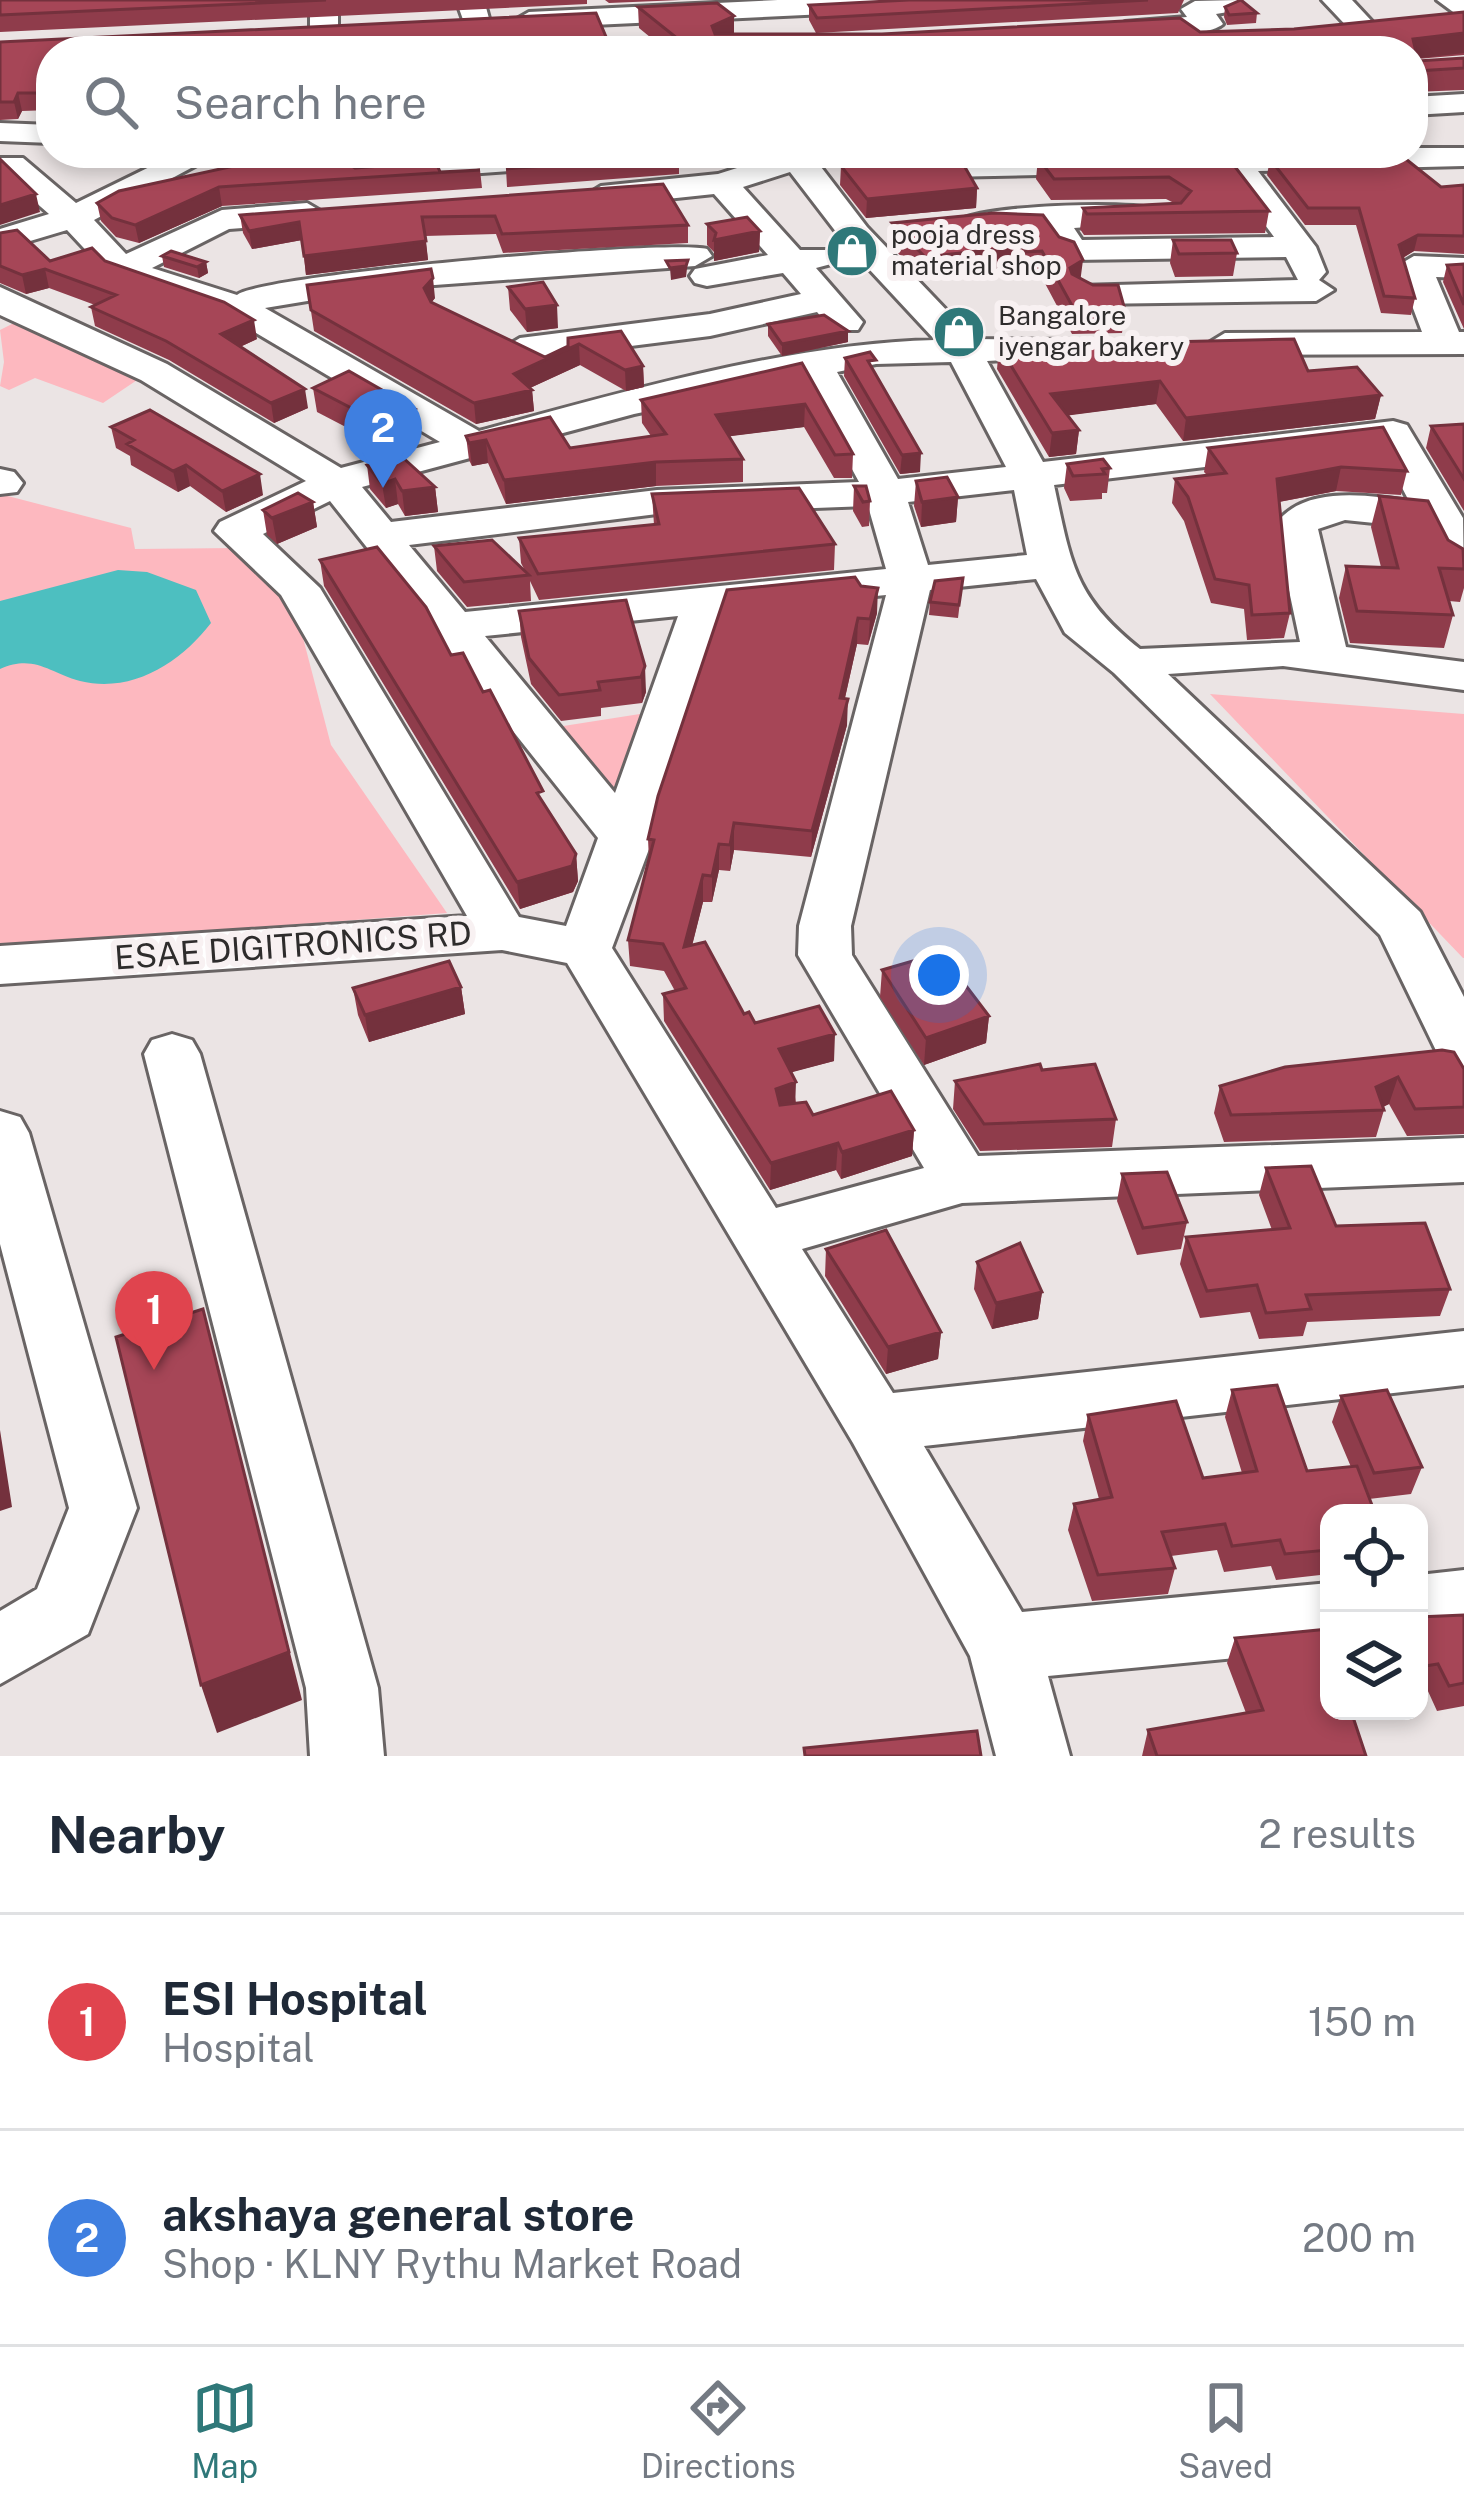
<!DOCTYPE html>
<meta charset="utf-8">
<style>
:root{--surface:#fff;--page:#f6f6f7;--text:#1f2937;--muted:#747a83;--line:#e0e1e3;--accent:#2f7879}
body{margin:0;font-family:"Public Sans",sans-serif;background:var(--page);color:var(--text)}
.controls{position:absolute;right:36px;bottom:36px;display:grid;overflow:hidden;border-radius:24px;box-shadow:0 6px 18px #0003}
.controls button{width:108px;height:108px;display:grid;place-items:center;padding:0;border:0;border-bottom:3px solid var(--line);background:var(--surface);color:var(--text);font:60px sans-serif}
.you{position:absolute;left:939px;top:975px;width:42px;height:42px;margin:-30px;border:9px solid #fff;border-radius:50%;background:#1a73e8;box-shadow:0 0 0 18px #1a73e833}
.badge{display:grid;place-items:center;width:78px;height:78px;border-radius:50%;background:var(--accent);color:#fff;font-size:39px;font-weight:700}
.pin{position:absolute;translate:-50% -99px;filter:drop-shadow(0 3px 6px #0008)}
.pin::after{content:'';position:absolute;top:63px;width:42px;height:36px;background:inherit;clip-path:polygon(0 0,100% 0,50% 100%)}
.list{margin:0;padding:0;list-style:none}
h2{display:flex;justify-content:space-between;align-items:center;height:156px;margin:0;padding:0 48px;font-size:51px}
h2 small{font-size:39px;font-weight:400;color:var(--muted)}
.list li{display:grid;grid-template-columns:78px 1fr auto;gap:36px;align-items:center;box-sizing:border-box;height:216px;padding:0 48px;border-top:3px solid var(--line)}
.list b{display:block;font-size:45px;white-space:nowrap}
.list p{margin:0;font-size:39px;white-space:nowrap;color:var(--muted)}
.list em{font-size:39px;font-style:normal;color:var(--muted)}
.icon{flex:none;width:66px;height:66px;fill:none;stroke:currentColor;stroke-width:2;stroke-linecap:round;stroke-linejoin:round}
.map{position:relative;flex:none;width:1464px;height:1756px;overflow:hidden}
.search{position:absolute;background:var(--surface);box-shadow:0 6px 18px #0003;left:36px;right:36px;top:36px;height:132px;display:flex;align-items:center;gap:30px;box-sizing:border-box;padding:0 42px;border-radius:48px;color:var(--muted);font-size:45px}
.sheet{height:588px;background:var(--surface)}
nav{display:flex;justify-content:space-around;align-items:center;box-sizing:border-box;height:168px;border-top:3px solid var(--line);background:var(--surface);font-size:33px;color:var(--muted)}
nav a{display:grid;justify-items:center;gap:6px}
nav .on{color:var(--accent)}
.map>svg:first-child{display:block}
</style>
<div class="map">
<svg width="1464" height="1756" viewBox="0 0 1464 1756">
<rect width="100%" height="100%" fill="#ebe4e4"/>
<path fill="#fdb8bf" d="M14,323L146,374L103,403L35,378L9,390L0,386L4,362L0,330Z
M0,494L131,528L135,549L236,548L291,592L331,745L447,913L0,947Z
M1210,694L1464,714V958H1463Z
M659,711L624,807L557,727Z"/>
<path fill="#4dbfc0" d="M118,570L147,572L196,590L211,623C181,662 133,694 80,681C48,672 34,654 0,669V601Z"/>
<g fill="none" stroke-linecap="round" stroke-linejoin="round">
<g stroke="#696464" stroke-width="6">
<path id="minor" d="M310,0H338V51H310Z
M456,0H484L490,22L486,28H466Z
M778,0H968L954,8L529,28L515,20L529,12Z
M1238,0L1234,11L1216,14L1223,24C1209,37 1124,43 1111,30L1125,22L1187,17L1181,9L1195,1Z
M1322,0H1352L1379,29L1375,35H1355Z
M1437,0H1464V20Z
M1464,94V112L1413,115V97Z
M0,123L51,125V143L0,141Z
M1413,148H1464V166L1258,171L1316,247L1326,272L1319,280L1334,290L1316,301L1090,304L1072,293L1078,286L1298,280L1286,257L1072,260L1060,257L1041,229L975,232L958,222C972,205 1157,198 1170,214L1165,221L1074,228L1082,240L1274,237L1225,171L897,178L881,168L897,158L1413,153Z
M178,153H219L94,220L126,254L222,210L307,203L324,213L307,223L229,229L152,268L237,295C261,275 667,239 707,249L712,256L695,266L380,289L265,308L479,431C624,392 785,344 935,340L843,241L790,172L743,187L800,250H831L836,257L831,264L816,268L863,322L858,330H832L817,312L710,336L520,360L507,357L502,349L520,338L710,314L801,294L783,273L707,286L695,283L690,276L695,269L768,255L714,194L601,206L585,196L601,186L718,174L772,157L769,153H805L818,163L867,227L974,339L1080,340L1085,348L1080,356L987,361L1043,462L1393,421L1407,425L1463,518L1464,579L1449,575L1423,528L1345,520L1318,529L1346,647L1464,662V690L1283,666L1168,674L1420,912L1464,997V1073L1444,1067L1380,935L1114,673L1065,633L1036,579L930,590L851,926L852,955L978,1156L1464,1138V1182L962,1203L802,1249L893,1393L1464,1331V1385L924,1446L1022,1612L1329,1583V1649L1048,1676L1070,1756H996L970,1656L853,1443L567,963L502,950L0,984V946L467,916L281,595L214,531L220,522L306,481L141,380L0,315V287L167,364L341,468L440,442L229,317L110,276L67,230L0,250V229L49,214L1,172V158H23L76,203ZM951,362L1006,467L898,479L837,372L876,364ZM803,379L859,482L657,490L391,522L362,487L634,414ZM1380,446L1409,501C1367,495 1303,485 1275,525L1300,642L1140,649C1074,597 1071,563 1054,485ZM1014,490L1027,555L928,565L908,502ZM330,501L598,838L566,926L519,917L320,588L263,534ZM868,506L886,569L465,612L409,545L657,514ZM886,595L799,926L798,955L924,1168L776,1208L612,948L652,841L649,836L724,611ZM678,616L615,793L485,636Z
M489,153H566L570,158L554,168L369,181L353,171L369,161Z
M1414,256L1464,258V278L1436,277L1459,332H1464V354L1225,355L1207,344L1225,333L1422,332L1397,266Z
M0,469L14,472L23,483L17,492L0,494Z
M172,1034L192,1040L200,1054L378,1688L384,1756H310L306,1688L144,1054L152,1040Z
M0,1111L20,1117L29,1133L137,1508L88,1634L0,1684V1611L37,1589L69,1508L0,1244Z
M1464,1570V1636L1419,1641V1575Z"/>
</g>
<use href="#minor" fill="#fff" fill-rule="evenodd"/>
</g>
<path fill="#8f3c4b" d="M0,0H587V4L0,32Z
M605,0H681L609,3Z
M909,0H1184L1178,13L816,33L809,20V5Z
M638,7L734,34L1200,32L1294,29L1464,12V55L1417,59L1418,61L1464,58V90L1413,92V51H667L639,28Z
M1225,7L1257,13L1256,23L1227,25L1224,17Z
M0,42L51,51V110L22,111L18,119L0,120Z
M251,153H409L357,157L348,163L355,168L440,172L480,170L482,188L222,206L139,243L116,237L101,221L97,203L254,161Z
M883,153H1028L883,155Z
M1226,155L1269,211L1265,233L1084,235L1080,229L1083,208L1174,203L1166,199L1051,200L1036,179L1038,158Z
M534,156H679V174L507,187L506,169L535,165Z
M1270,159L1441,187L1464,185V254L1414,251L1403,258L1415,298L1411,315L1381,313L1356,225H1305L1267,175Z
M841,166L977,188L976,208L866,218L840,185Z
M663,184L688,225V243L503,253L496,234L425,236L428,260L306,275L302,240L252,249L243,233L240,215Z
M994,213L1125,310L1122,333L1072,334L1040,274L1023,275L1021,269L924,280L891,246L892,223Z
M707,224L760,231L759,252L714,261V252L707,245Z
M0,233L50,261H105L257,339L240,347L308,408L274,423L169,360L95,326L91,307L95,305L49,288L26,294L0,283Z
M1173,240L1237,253L1233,276L1175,277L1170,263Z
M162,256L206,262L208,273L199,278L164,267Z
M1464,264V329L1443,282L1447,265Z
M307,285L435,298L431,303L545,357L568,346V338L643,366L644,387L626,391L580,365L530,388L532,390L534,411L476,424L314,331Z
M508,287L558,328L527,332L510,310Z
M768,324L848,331V342L782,356L768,336Z
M999,346L1381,395L1375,419L1183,441L1156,404L1068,415L1079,430L1076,454L1049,457L997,369Z
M845,358L876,375L920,472L900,474L844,376Z
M802,363L853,454L852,478H834L804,427L729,436L743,459V482L656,486L506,504L488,463L472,466L469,460L466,436L570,448L651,436L642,423L641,400Z
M313,388L415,409L418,434L388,449L317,412Z
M1464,424V511L1426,448L1431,426Z
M111,427L263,495L226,512L190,486L178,492L131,465L130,456L116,448Z
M1208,448L1407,471L1401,495L1336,491L1279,502L1290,613L1284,638L1247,640L1244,609L1211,603L1184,521L1172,503L1175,479L1207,475L1204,472Z
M1067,464L1110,468L1107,493H1102V499L1070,501L1064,488Z
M367,465L435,487L438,512L405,516L398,504L386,508L370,489Z
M916,481L958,497L956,522L921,527L914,506Z
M854,486L870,501L869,526L862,527L853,511Z
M652,494L835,544L834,570L539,600L530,581L531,601L467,607L437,571L434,546L525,571L521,563L519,538L654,525Z
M1379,496L1448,540L1464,552V588L1460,602L1449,601L1453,615L1444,648L1350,643L1339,598L1346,566L1381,567L1371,527Z
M313,502L317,527L277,544L267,535L263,510Z
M320,560L451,655L576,854L578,881L573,892L520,909L324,586Z
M963,578L958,618L929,615L930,602Z
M727,590L877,613L868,645L857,644L845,698L847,725L811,857L734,850L730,871L719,870L712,902H703L692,945L744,1014L755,1023L834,1061L791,1072L796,1103L813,1115L914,1130L912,1156L841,1179L836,1170L770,1190L664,1021L663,994L675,991L664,971L630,966L628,940L649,860L648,839Z
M626,600L646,692L642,703L601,708V716L561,721L531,684L521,637L519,611Z
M882,970L955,991L989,1016L986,1043L924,1065L880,997Z
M461,987L465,1014L369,1042L358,1015L353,988Z
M1464,1069V1134L1407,1136L1389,1104L1383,1107L1384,1110L1376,1137L1224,1142L1214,1113L1220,1086Z
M1042,1070L1116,1119L1112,1147L980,1151L953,1109L955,1081Z
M1266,1168L1336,1226L1450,1289L1440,1316L1307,1322L1303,1336L1259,1339L1250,1312L1200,1318L1180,1264L1186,1237L1272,1230L1259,1195Z
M1122,1174L1187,1222L1181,1249L1137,1255L1117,1201Z
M826,1249L941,1332L938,1359L886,1374L825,1276Z
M977,1262L1042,1292L1038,1319L992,1329L974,1289Z
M1232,1390L1307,1471L1351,1467L1332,1422L1341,1396L1422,1467L1411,1494L1369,1499L1329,1513V1574L1276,1580L1271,1566L1224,1572L1217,1550L1171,1556L1175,1568L1168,1594L1092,1601L1068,1530L1074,1504L1099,1499L1083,1441L1088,1415L1203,1478L1242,1473L1225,1417Z
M1464,1615V1706L1437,1711L1427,1689L1419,1690V1617Z
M1235,1638L1329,1711L1366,1756H1142L1148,1730L1246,1713L1227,1663Z"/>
<path fill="#74313d" d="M734,16V37L713,47L712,26Z
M1464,33V53L1413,59V39Z
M18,93L22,111L18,119L14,102Z
M337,153H356L357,157L337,172L334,155Z
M219,187L222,206L139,243L135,225Z
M977,188L976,208L866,218L867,199Z
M36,194L40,212L0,225V205Z
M299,222L302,240L252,249L249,231Z
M760,231L759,252L714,261V240Z
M1418,235L1414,251L1395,262L1399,245Z
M426,241L428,260L306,275L304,256Z
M1023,246L1021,269L924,280L925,257Z
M688,260L686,277L671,280L670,268Z
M1083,260L1080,283L1068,292L1070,268Z
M206,262L208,273L199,278L197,267Z
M45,269L49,288L26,294L22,275Z
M433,278L435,298L426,309L424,288Z
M557,305L558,328L527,332L525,309Z
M254,320L257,339L224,354L221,334Z
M848,331V342L782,356V344Z
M579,344L580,365L519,393L532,390L534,411L476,424L474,403L514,374Z
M643,366L644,387L626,391L625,370Z
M1160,381L1156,404L1049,418L1051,394Z
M305,389L308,408L274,423L271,403Z
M1381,395L1375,419L1183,441L1186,418Z
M805,404L804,427L716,438V415Z
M415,409L418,434L388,449L384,425Z
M1079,430L1076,454L1049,457L1052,433Z
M486,440L488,463L472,466L469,443Z
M921,453L920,472L900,474L902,455Z
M656,462V486L506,504L504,480Z
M186,465L190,486L178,492L173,471Z
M1341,467L1336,491L1273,503L1277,479Z
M260,474L263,495L226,512L222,491Z
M395,479L398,504L386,508L382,484Z
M435,487L438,512L405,516L402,491Z
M958,497L956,522L921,527L922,502Z
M313,502L317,527L277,544L272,518Z
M878,588L877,613L868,645L870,619Z
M858,618L857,644L839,724L840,698Z
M645,666L646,692L642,703L641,677Z
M848,699L847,725L811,857L812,831Z
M734,823V850L730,871V845Z
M719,844V870L712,902V876Z
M576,854L578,881L573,892L520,909L517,882Z
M703,875V902L685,974L684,947Z
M461,987L465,1014L369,1042L365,1015Z
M989,1016L986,1043L924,1065L926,1038Z
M835,1034L834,1061L778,1076L779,1049Z
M1398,1077L1389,1104L1376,1110V1087Z
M796,1082L795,1109L775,1116L776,1089Z
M914,1130L912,1156L841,1179L842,1152Z
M838,1143L836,1170L770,1190L771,1163Z
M1042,1292L1038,1319L992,1329L996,1303Z
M203,1309L302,1700L217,1733L201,1685Z
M941,1332L938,1359L886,1374L888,1347Z
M0,1430L12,1507L0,1511Z"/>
<path fill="#a64657" stroke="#74313d" stroke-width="3" d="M0,0H326L0,15Z
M909,0H1148L817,18L809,5Z
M1241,0L1257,13L1229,15L1225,7Z
M717,3L734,16L712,26L715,34H882L1180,18L1200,32L1294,29L1464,12V33L1413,39L1418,61L1464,58V68L1417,71L1413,84V51H693L638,7Z
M596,13L612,51H51V93H18L14,102H0V42Z
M254,153H337L334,155L355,168L436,162L440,172L480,170L219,187L135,225L112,218L97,203L119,191L257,161Z
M556,153H677L679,156L506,169L538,165L534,156Z
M1226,155L1269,211L1087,214L1083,208L1181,203L1191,191L1169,177L1054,179L1038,158Z
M1402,156L1441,187L1464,185V236L1418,235L1399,245L1415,298L1384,296L1359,208H1308L1270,159Z
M0,159L36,194L0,205Z
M962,162L977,188L867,199L841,166Z
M663,184L688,225L502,234L495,216L422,217L426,241L304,256L299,222L249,231L240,215Z
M994,213L1043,215L1059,237L1074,242L1083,260L1070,268L1072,274L1093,285H1118L1125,310L1075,311L1042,251L1026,252L1023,246L925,257L892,223Z
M747,217L760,231L714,240L716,233L707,224Z
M17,230L50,261L92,248L105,261L224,302L254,320L221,334L305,389L271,403L166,341L91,307L116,295L45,269L22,275L0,266V233Z
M1173,240H1231L1237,253L1179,254Z
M171,251L206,262L197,267L162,256Z
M688,260L686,266L670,268L666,261Z
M1464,264V305L1447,265Z
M431,269L433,278L424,288L431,302L545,357L568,346V338L621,331L643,366L625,370L579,344L514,374L532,390L474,403L311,310L307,285Z
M543,282L557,305L525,309L508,287Z
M824,315L848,331L782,344L768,324Z
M1294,339L1308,371L1357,367L1381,395L1186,418L1160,381L1051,394L1079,430L1052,433L999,346Z
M870,352L876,360L868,361L921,453L902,455L845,358Z
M802,363L853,454L835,455L805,404L716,415L743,459L656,462L504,480L486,440L469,443L466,436L550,417L570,448L666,434L641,400Z
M349,371L415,409L384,425L313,388Z
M150,410L260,474L222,491L186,465L173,471L127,444L134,440L111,427Z
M1464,424V479L1431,426Z
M1383,427L1407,471L1341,467L1277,479L1290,613L1252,615L1249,585L1215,579L1188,497L1175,479L1226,473L1208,448Z
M400,455L435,487L402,491L395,479L382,484L367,465Z
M1103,459L1110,468L1102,469L1105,474L1073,476L1067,464Z
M947,477L958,497L922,502L916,481Z
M854,486H866L870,501L863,502Z
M799,488L835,544L538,574L519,538L659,524L652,494Z
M298,493L313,502L272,518L263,510Z
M1379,496L1428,501L1448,540L1463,549L1464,569L1439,568L1453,615L1357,611L1346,566L1398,568Z
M492,540L529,575L464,582L434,546Z
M377,547L426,607L451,655L463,653L483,692L490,690L543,791L537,793L576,854L572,866L517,882L320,560Z
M855,577L861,586L878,588L870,619L858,618L840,698L848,699L812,831L734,823L730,845L719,844L712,876L703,875L684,947L705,942L744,1014L749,1012L755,1023L819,1006L835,1034L779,1049L796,1082L776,1089L780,1105L806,1102L813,1115L891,1091L914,1130L842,1152L838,1143L771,1163L663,994L686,988L663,944L628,940L654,840L648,839L658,796L727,590Z
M963,578L959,605L930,602L935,581Z
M626,600L645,666L641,677L598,682L600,690L559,695L529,658L519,611Z
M930,956L955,991L967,987L989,1016L926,1038L882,970Z
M449,961L461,987L365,1015L353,988Z
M1442,1050L1454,1052L1464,1069V1107L1415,1109L1398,1077L1376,1087L1384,1110L1231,1115L1220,1086L1285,1067Z
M1040,1064L1042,1070L1095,1064L1116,1119L984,1124L955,1081Z
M1311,1166L1336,1226L1425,1223L1450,1289L1306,1295L1311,1309L1266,1313L1257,1285L1207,1291L1186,1237L1290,1228L1266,1168Z
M1167,1172L1187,1222L1143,1228L1122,1174Z
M886,1230L941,1332L888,1347L826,1249Z
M1020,1243L1042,1292L996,1303L977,1262Z
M203,1309L289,1652L201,1685L116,1337Z
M1277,1385L1307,1471L1357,1466L1375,1513H1329V1550L1285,1554L1280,1540L1232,1546L1225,1524L1162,1532L1175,1568L1098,1575L1074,1504L1112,1497L1088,1415L1176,1401L1203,1478L1257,1471L1232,1390Z
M1387,1390L1422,1467L1374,1473L1341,1396Z
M1464,1615V1683L1449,1686L1438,1664L1419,1667V1617Z
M1329,1629V1711H1351L1366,1756H1157L1148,1730L1263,1710L1235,1638Z
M977,1731L981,1756H805L804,1748Z"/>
<defs>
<g id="shop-disc" transform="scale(2.7)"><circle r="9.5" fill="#2f7879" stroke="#f8f1f2"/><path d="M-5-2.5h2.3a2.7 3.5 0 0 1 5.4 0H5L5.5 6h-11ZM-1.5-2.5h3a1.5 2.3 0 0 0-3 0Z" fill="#fff"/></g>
</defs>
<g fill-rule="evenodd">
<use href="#shop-disc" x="852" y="251"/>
<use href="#shop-disc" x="959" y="332"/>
</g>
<g text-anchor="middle" stroke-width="12" stroke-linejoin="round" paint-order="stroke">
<g font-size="27" fill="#2e2c2c" stroke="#f8f1f2" text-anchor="start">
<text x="891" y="244">pooja dress<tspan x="891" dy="31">material shop</tspan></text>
<text x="998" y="325">Bangalore<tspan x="998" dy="31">iyengar bakery</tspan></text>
</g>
<g font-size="33" fill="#2e2c2c" stroke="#f8f1f2">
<text transform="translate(293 945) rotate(-4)" y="12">ESAE DIGITRONICS RD</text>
</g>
</g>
</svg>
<div class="controls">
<button><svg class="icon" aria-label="locate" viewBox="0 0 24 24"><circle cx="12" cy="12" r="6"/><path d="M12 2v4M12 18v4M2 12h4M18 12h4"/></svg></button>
<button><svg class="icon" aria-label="layers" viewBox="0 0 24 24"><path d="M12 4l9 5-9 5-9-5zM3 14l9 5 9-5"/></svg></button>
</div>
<div class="you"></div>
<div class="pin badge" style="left:154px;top:1370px;background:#e0444e">1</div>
<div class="pin badge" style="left:383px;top:488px;background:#3f7fe0">2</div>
<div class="search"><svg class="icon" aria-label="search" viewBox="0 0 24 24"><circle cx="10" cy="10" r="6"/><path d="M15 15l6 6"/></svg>Search here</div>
</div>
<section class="sheet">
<h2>Nearby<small>2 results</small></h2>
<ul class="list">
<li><span class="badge" style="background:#e0444e">1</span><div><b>ESI Hospital</b><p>Hospital</p></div><em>150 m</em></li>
<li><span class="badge" style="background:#3f7fe0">2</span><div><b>akshaya general store</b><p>Shop · KLNY Rythu Market Road</p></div><em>200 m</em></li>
</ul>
</section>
<nav>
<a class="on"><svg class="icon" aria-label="map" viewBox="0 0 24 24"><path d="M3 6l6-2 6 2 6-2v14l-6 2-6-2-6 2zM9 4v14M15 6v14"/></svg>Map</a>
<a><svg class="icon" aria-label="directions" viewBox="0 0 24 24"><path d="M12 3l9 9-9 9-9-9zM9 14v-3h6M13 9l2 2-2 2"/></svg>Directions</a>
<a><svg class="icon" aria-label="saved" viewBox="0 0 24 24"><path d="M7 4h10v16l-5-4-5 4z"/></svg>Saved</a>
</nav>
